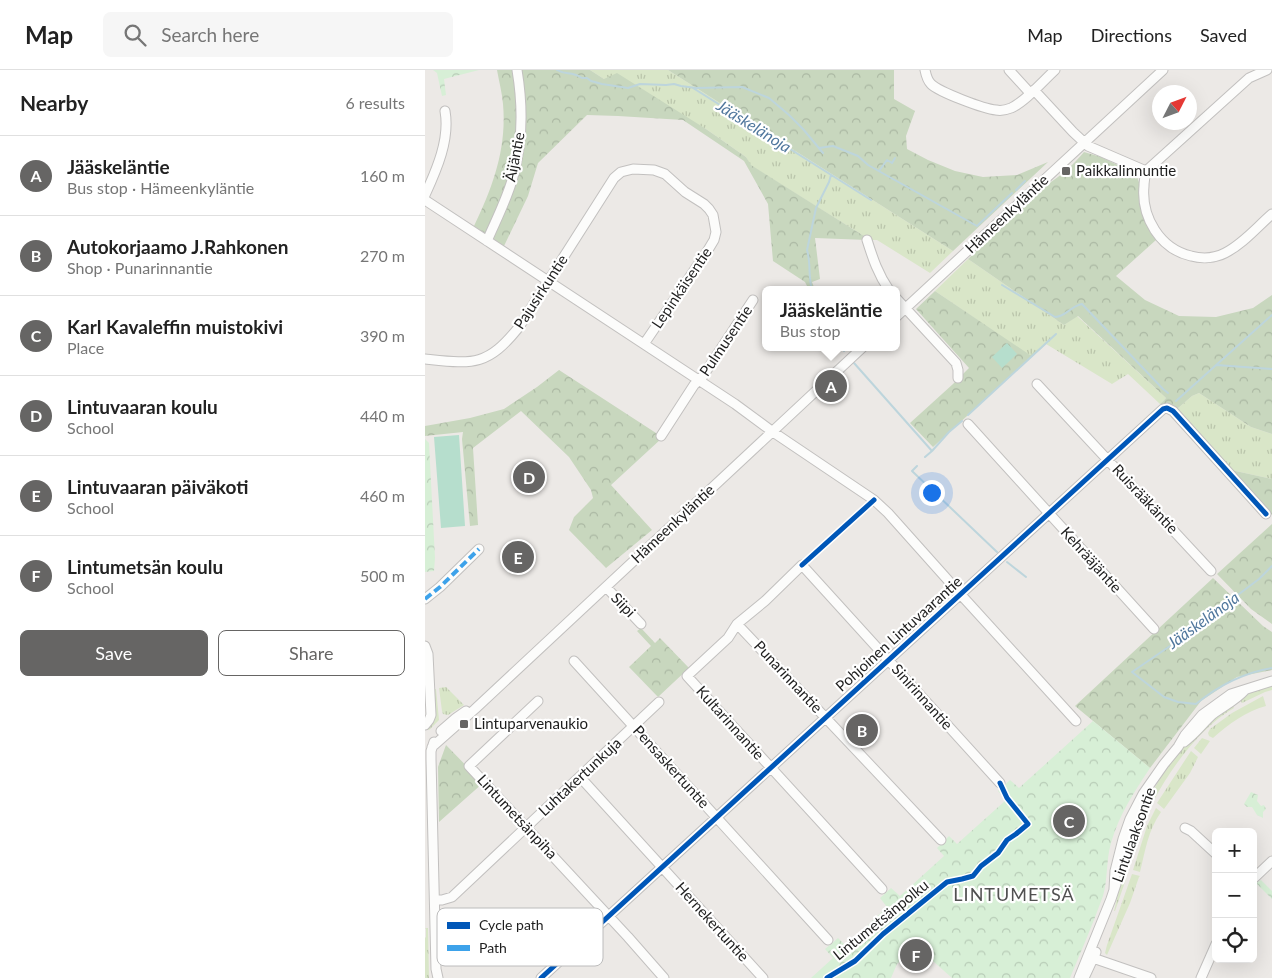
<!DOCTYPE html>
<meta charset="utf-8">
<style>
:root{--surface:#fff;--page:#f6f6f6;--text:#222;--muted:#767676;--line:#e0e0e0;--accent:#666564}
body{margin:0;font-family:Lato,sans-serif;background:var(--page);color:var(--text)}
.controls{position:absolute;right:15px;bottom:15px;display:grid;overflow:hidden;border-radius:8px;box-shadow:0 5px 20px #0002}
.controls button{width:45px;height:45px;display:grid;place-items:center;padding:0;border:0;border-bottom:1px solid var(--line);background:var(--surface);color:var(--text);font:25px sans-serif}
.compass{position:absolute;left:727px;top:15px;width:45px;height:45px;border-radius:50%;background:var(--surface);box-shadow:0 5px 20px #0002;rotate:48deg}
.you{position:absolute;left:506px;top:422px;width:18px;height:18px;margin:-12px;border:4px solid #fff;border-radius:50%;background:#1a73e8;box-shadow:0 0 0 8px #1a73e833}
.badge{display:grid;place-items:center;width:32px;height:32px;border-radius:50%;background:var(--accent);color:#fff;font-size:16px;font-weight:700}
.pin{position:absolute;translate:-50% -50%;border:2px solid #fff;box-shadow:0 1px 5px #0006}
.popup{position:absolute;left:337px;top:216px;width:138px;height:65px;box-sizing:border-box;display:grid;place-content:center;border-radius:8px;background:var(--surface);filter:drop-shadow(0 1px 4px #0005);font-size:16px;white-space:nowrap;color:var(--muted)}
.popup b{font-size:19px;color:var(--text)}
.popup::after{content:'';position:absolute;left:50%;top:100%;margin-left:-10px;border:10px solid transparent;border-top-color:var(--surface)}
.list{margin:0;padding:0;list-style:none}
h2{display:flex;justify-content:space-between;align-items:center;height:65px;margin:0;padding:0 20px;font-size:21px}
h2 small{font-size:16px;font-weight:400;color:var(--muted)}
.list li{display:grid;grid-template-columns:32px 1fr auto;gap:15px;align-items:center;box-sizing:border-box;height:80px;padding:0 20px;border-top:1px solid var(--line)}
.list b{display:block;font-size:19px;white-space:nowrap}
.list p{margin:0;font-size:16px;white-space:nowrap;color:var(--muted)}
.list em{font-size:16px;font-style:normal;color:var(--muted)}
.actions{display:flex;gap:10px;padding:15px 20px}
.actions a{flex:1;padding:11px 0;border:1px solid var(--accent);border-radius:8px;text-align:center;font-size:18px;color:var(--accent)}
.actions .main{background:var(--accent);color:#fff}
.icon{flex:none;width:28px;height:28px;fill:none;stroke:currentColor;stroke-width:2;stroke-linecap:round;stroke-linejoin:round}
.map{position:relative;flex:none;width:847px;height:908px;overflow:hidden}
header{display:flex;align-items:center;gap:30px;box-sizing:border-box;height:70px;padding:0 25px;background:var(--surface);border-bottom:1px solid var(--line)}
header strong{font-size:24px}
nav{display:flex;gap:28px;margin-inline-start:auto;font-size:18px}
.search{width:350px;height:45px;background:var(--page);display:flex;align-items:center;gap:12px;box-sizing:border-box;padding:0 18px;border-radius:8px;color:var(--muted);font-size:19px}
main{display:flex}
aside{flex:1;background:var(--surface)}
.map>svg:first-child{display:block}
</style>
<header>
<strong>Map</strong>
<div class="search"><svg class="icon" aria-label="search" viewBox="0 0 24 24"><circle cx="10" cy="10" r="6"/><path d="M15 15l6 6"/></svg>Search here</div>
<nav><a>Map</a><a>Directions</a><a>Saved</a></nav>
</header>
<main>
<aside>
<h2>Nearby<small>6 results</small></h2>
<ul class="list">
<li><span class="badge">A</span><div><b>Jääskeläntie</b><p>Bus stop · Hämeenkyläntie</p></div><em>160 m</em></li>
<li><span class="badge">B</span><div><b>Autokorjaamo J.Rahkonen</b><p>Shop · Punarinnantie</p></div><em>270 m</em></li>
<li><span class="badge">C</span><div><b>Karl Kavaleffin muistokivi</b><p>Place</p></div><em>390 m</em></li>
<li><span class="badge">D</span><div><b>Lintuvaaran koulu</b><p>School</p></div><em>440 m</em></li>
<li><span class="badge">E</span><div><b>Lintuvaaran päiväkoti</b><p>School</p></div><em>460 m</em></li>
<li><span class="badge">F</span><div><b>Lintumetsän koulu</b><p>School</p></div><em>500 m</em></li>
</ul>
<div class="actions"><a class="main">Save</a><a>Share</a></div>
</aside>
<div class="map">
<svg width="847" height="908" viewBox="0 0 847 908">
<defs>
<pattern id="grass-tufts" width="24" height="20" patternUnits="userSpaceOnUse" patternTransform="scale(1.25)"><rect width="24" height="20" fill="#d9e6c8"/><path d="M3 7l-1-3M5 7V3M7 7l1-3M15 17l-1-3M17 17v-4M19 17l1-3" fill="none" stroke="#bac5ab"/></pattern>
<pattern id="forest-crowns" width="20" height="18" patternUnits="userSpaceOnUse" patternTransform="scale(1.25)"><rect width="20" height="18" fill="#c8d7be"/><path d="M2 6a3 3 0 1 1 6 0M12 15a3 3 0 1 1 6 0" fill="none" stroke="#abb8a3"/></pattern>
<pattern id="park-crowns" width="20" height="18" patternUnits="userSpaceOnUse" patternTransform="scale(1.25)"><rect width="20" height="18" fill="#d7efd6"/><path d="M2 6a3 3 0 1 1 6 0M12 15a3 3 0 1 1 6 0" fill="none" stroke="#b8ccb7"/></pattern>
</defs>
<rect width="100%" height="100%" fill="#ece9e6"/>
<path fill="url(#grass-tufts)" d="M165,0H243L528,181L505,203L452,170H442L439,166L325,95L321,87L281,59L179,9Z
M543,189L639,255L652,246L741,328L735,334L703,304L687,314L621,274L605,286L510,221Z
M774,323L826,357L847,364V409L806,400L752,339L767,326Z
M847,615V620L840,622L817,633L815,629L829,621Z
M21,617L39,635L23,645L18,644L17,641L14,618Z
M8,619H11L14,650L4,660L1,658Z
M838,626L841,636C821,641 804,654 788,668L784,666L783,663L785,659L807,643Z
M807,634L809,638C776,657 747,696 729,730L725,728C742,688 774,660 807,634Z
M777,668L785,671L776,684L769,678Z
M766,681L773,687L765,703L739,739L732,733Z
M731,738L736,742C723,760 720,782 715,802L708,800L722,756Z
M707,804L715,806L714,807L705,833L682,885L680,883L682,875Z
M697,808L701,809L690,841H689Z
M0,858H3L4,908H0V868L1,867V859Z"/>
<path fill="url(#forest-crowns)" d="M72,0H165L179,9L192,3L281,59L321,87L326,95L439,166L442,170L390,168L395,209L387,212L390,220H384L380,212L348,191L343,134L319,91L258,50L193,46L162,45L113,93L103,126L79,176L49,156C68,117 82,78 78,34C77,23 74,11 72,0Z
M243,0H469V29L490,41L481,66L482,79L503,90L530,101L558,107L592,105L623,92L528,181Z
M659,82L676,87L711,104L715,115L717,145L731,170L691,206L720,230L754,246L791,247L828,238L847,225V364L826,357L774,323L767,326L752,339L735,334L741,328L653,246L639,255L543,189L623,114C637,105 648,95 659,82Z
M510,221L605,285L621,274L508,377L485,353L528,314L544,298L491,239Z
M134,300L231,363L236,369L186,415L227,460L181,498L144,460L149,447L168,428L166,420L144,387L96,341L48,378L53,455L45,456L37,369L38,362L0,366V356L45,348L79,339L112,317Z
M806,400L847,409V445Z
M847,454V554L826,539L792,504Z
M788,508L838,556L847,562V600L812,607L776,631L725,698L650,636Z
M216,558L230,573L235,568L264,598L233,627L204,597L226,576L212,561Z
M21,675L58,713L14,752L13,697Z"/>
<path fill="url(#park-crowns)" d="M8,0H54L19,9L21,25L17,26L12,3Z
M0,369L4,373L10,488L9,501L0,502Z
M668,651L725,698C709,722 694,745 686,773C681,790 683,809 678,826C668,854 656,881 645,908H527L491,876L472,894L466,908H386L408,888L400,879L413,868L421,876L462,837L455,828L466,818L475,826L519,786L512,778L524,766L532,774L581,730L573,721L585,710L594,718Z
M826,722L833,725L832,731L836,736L839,735L841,739L838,742V748L832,745L827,737H822L819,734Z
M836,810L847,821V829L831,813Z"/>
<path fill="#b6decd" d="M582,273L592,284L577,298L567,287Z
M34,365L40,456L16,458L9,367Z"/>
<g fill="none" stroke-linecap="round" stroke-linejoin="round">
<path stroke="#bdd5dc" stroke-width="2" d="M132,0C142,6 145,0 157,8H162L166,11L177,14L203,18L215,14L241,15L249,14L256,16L271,18L317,17L344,28L364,45L378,59L398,83
M268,18L446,130
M394,78L408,76L433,86L443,95L552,156L587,123
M454,101L462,90L467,93L470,88
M591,120L600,111
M577,215L630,247C640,247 646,236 657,234L738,319L743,323
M387,220C383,206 386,193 382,180L391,138L404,112L406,105
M416,277L419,281
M429,293L507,381L500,387
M791,295L847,299
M751,331L847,245
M543,345L631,264
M507,381L524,362L537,351
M492,396L487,401L572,482
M582,492L601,507
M847,496L834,509L745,576L707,602L739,627L753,632L771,634C794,615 818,603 847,598"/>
<g stroke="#c2c0bf" stroke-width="11">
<path id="minor" d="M500,0C501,5 502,10 506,14C514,22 559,39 571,40C576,41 581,40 586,38C600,32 618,11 630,0
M584,0L605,23
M609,20L648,62L663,76L721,101C720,106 719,111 719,116C716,147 735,179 766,186C777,189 790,188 800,183C818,174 832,157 847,144
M721,101L824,8L842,0
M0,125C12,99 25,69 20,41
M0,130L310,334L348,362L449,430L463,443L538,527L651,651
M442,170C448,189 453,204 464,220
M62,171C71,150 82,129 88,107C98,72 98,36 92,0
M471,228L531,293L533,300V308
M471,247L738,0
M0,289C48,294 62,297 94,257L189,108L196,102L208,99L229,100L240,104L260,122L279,134L284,139L288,145L291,162L289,170L283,180L219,274
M612,314L786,501
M543,354L729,559
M236,366L269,315L278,306L328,230
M181,517L216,554
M0,529L15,517L54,479
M312,554L516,770
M0,576L3,584L6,645L4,650L0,655
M149,591L403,870
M113,631L44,696L203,867L239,908
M16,661L31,648L41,641
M9,672L6,681V689L11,899L13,908
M759,672C770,664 778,653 788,644C799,636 811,630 820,620
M7,677L50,639L438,277
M155,707L338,908
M760,758L766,761L791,784
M695,802L702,780L720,732
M828,809L847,791
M457,819L262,606L303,568L312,554L340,531L377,495L575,713
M689,819L690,801L698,769L705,749L718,724L739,694L753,677L760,665L777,645L806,624L847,611
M10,830H17L27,827L234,632
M665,887L726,908
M116,908L738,339L742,338L748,341L841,444
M654,908L686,829L691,814
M659,908L671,882
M776,908L791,874"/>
</g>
<use href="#minor" stroke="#fcfcfb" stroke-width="9"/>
<path stroke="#3da2ea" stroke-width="4" stroke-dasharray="8 4" stroke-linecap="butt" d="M0,529L15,517L54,479"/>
<g stroke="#fff" stroke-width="8">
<path id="cycleway" d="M377,495L449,430
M116,908L738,339L742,338L748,341L841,444
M402,908L430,891L458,864L522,812L537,809L548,806L556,796L573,783L582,770L591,764L603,754L582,728L575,713"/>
</g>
<use href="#cycleway" stroke="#0057b8" stroke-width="5"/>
</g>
<g fill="#666564" stroke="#fff" stroke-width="2">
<rect x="636" y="96" width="10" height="10" rx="2.5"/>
<rect x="34" y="649" width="10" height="10" rx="2.5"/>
</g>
<g text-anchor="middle" stroke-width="4.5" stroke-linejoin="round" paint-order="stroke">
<g font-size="15" fill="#1e1e1e" stroke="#fff">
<text transform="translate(90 87) rotate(-79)" y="5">Äijäntie</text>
<text transform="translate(582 144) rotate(-43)" y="5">Hämeenkyläntie</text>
<text transform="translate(257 218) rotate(-56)" y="5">Lepinkäisentie</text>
<text transform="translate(116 222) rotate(-57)" y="5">Pajusirkuntie</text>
<text transform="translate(301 271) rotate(-56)" y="5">Pulmusentie</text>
<text transform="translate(720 429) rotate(47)" y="5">Ruisrääkäntie</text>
<text transform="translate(248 454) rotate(-43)" y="5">Hämeenkyläntie</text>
<text transform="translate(666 490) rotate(48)" y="5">Kehrääjäntie</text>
<text transform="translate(198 535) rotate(46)" y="5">Siipi</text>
<text transform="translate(474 564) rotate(-42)" y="5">Pohjoinen Lintuvaarantie</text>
<text transform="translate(363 607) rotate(47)" y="5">Punarinnantie</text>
<text transform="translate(497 627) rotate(48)" y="5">Sinirinnantie</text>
<text transform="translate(305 653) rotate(48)" y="5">Kultarinnantie</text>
<text transform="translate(246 697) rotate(48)" y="5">Pensaskertuntie</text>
<text transform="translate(155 707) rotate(-43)" y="5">Luhtakertunkuja</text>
<text transform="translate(92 747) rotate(47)" y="5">Lintumetsänpiha</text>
<text transform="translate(709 765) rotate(-70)" y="5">Lintulaaksontie</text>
<text transform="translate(456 850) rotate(-39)" y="5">Lintumetsänpolku</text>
<text transform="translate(287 852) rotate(48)" y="5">Hernekertuntie</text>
</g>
<g font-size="15" fill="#1e1e1e" stroke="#fff" text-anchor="start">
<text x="651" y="106">Paikkalinnuntie</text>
<text x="49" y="659">Lintuparvenaukio</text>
</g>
<g font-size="16" font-style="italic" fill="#50779d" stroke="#fff">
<text transform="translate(329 56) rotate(32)" y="6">Jääskelänoja</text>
<text transform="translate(778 550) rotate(-36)" y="6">Jääskelänoja</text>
</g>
<g font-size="18" letter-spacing="1" fill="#515151" stroke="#fff">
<text x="589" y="831">LINTUMETSÄ</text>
</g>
</g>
<rect x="12" y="838" width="166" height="58" rx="8" fill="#fff" stroke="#bcbcbc" stroke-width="1"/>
<rect x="22" y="852" width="23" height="7" fill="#0057b8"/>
<rect x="22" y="875" width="23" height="6" fill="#3da2ea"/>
<g font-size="14" fill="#1e1e1e">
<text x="54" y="860">Cycle path</text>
<text x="54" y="883">Path</text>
</g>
</svg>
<div class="controls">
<button>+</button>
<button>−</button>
<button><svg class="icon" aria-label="locate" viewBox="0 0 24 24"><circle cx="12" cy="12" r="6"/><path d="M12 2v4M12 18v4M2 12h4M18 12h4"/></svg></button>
</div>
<svg class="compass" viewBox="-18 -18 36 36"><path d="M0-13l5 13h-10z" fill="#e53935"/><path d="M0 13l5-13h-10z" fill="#767676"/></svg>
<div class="you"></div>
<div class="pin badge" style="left:406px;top:316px">A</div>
<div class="popup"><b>Jääskeläntie</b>Bus stop</div>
<div class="pin badge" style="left:437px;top:660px">B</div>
<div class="pin badge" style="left:644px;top:751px">C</div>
<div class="pin badge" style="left:104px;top:407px">D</div>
<div class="pin badge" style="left:93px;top:487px">E</div>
<div class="pin badge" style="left:491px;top:885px">F</div>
</div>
</main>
